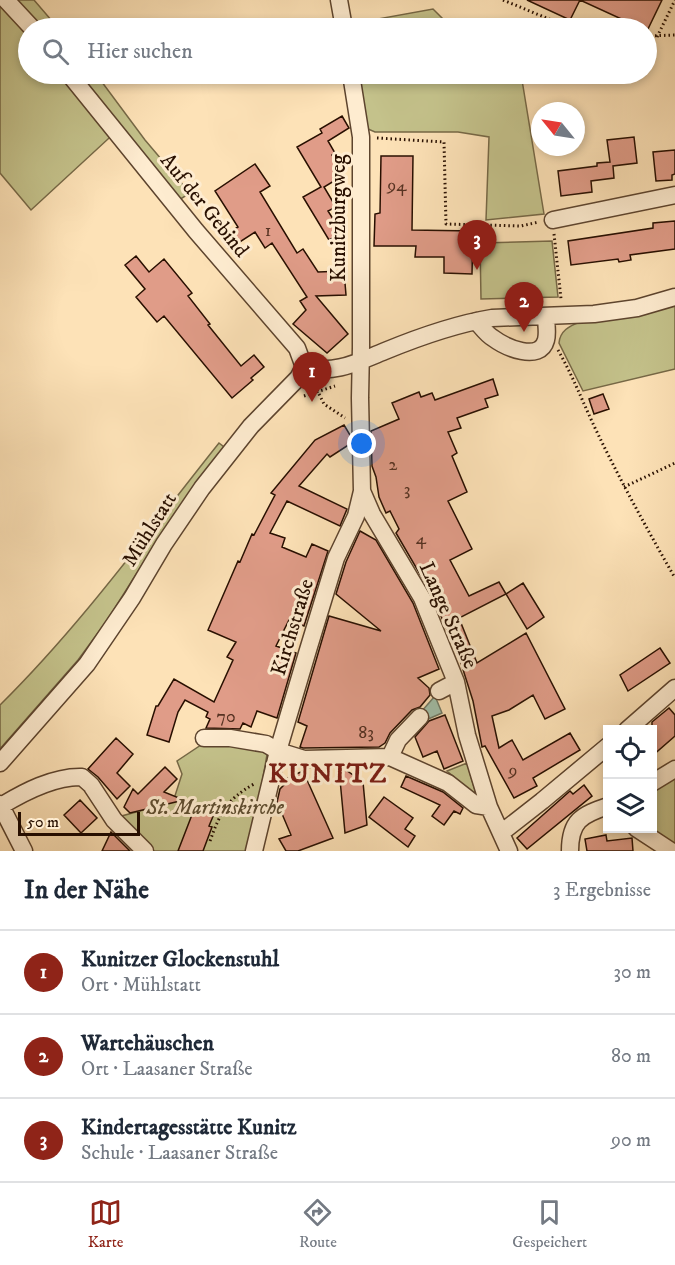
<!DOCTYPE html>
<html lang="de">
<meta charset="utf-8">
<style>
:root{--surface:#fff;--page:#f2f2f3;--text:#1f2937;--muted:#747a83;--line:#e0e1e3;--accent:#8f2418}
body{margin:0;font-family:"IM FELL DW Pica",serif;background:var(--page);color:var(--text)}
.controls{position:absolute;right:18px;bottom:18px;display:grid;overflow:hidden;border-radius:0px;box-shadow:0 3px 9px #0003}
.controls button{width:54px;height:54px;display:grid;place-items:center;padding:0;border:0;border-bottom:2px solid var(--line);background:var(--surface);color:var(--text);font:30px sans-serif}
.compass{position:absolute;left:531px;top:102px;width:54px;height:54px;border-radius:50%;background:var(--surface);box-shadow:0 3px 9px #0003;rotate:300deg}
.scale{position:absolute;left:18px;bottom:15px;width:122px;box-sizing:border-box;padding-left:6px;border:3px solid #280f00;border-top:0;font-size:16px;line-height:21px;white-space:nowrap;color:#280f00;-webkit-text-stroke:4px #feecd0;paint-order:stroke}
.you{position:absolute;left:362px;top:444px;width:21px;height:21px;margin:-15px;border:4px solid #fff;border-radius:50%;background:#1a73e8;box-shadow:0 0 0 9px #1a73e833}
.badge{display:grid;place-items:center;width:39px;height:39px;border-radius:50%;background:var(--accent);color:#fff;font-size:20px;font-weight:700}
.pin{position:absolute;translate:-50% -50px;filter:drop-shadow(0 2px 3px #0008)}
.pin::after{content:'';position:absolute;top:32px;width:21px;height:18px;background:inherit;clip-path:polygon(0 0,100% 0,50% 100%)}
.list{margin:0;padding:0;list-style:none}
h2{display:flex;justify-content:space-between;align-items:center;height:78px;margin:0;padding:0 24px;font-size:26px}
h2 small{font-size:20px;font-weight:400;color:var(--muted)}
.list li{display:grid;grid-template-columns:39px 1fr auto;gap:18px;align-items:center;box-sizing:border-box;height:84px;padding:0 24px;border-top:2px solid var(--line)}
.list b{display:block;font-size:22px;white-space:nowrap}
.list p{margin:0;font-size:20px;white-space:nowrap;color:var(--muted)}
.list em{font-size:20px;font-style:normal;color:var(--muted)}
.icon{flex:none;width:33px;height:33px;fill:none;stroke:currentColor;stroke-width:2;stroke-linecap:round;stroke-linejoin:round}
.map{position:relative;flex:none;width:675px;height:851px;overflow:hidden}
.search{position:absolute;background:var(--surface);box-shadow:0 3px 9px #0003;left:18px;right:18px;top:18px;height:66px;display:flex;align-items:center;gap:15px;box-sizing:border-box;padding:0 21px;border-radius:33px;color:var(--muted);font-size:22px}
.sheet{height:330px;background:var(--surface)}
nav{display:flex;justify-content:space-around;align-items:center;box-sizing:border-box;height:84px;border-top:2px solid var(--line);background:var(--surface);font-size:16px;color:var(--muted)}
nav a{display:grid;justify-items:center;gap:3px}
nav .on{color:var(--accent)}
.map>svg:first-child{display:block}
</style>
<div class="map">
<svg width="675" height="851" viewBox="0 0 675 851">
<rect width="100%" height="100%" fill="#fde2b7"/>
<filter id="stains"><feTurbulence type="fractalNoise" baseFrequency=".00333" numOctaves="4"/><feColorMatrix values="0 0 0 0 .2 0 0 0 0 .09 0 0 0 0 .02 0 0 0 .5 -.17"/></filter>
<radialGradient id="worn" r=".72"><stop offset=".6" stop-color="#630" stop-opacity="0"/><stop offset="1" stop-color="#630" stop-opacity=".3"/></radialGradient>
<path fill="#c4c28b" stroke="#766846" stroke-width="1.5" d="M0,0H34L58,28H28V74H96L145,140L190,193L179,200L121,127L31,210L0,173Z
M433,9L452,28H351L350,24Z
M356,74H521L544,214L486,220L489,137L458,132H375L368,129Z
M552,241L558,297L481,299L480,243Z
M675,305V369L583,391L559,343C560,331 569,326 580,322Z
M219,443L224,447L159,538L106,622L78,660L0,749V705C81,625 148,532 219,443Z
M204,743L268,749L250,851H151L118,817L173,802L182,774L177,761Z
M467,763L477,797L447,771Z
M675,775V849L642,829L652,828L653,788Z"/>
<path fill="#a1bfa9" stroke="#717965" stroke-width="1.5" d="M435,696L442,713L426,720L421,712Z"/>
<path fill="#e09c88" stroke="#280f00" stroke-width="1.5" d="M527,0H662L647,31L646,28H641L580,0L570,20Z
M342,116L349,128L328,141L335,153L332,155L344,175L324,187L336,207L328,211L342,233L329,240L303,197L321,187L297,147L322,133L320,129Z
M634,137L637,163L613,166L614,178L591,181L592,192L561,196L558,171L597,166V163L610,162L607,140Z
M675,150V174L672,175V180L656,181L653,152Z
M381,156H413L412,230L473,231L472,274L444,273V257H415L416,246H374L375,214L380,213Z
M255,164L270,186L260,192L297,253L303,249L318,272L344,271L346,295L316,296L348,334L327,353L293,324L306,310L300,301L307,297L272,243L265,248L255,232L229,249L222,237L238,227L215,191Z
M675,221V249L630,255L631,260L619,262L618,259L571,265L568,241L653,228V223Z
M136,256L149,272L164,259L192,293L188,296L210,324L208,325L241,366L254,355L264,367L251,378L253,380L232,398L164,316L157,322L136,297L145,289L125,265Z
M493,379L498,395L485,399L488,407L457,418L461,428L448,432L457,453L452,456L467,492L448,501L472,549L450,560L469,596L499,582L506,594L459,618L477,663L526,633L565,709L545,719L533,695L509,710L492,716L499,748L512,740L523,760L570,733L580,750L533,778L537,786L514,798L485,746L482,747L473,701L460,660L431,593L396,533L399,529L390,511L386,513L379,497L376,477L372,466L371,431L399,419L392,403L419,392L421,397L432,393L435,400Z
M603,394L609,409L594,414L589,399Z
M344,425L350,435V444L330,457L327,454L299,486L347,509L340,526L287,501L270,533L285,538L282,547L306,557L312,544L328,551L304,626L289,620L276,646L296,653L277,718L257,711L251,727L243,723L240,729L206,728L210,719L206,717L208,712L185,700L178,712L169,742L147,735L156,706H158L174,679L214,702L233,660L227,657L236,642L208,630L238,561L240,562L252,534L254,535L275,495L271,493L315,440Z
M360,531L376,540L413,603L439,669L418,678L429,688L430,695L420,707L412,710L390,733L385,743L379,747L303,748L300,747L307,726L298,722L329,616L381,631L336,594L346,562Z
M523,583L544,617L527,629L506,594Z
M660,648L670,663L628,691L620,675Z
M669,708L675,715V736L652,756V722Z
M445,715L463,761L444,769L437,751L423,757L415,737L429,721Z
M116,738L133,754L117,773L130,786L117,799L98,777L88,769Z
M165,767L177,779L164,792L184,800L130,813L124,807L133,789L138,794Z
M347,768L346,770L363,782L367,825L345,833L339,769Z
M303,771L333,838L298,851H286L279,839L291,835L277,802L280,789L287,782L285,779Z
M406,776L443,792L463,808L460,814L454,811L444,825L432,816L440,805L401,787Z
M584,785L592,796L527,849L517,838L570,791L573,794Z
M384,797L413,818L405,829L415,836L408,847L369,817Z
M80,800L97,818L81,833L64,815Z
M195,807L214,814L209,826L212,827L203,851H178Z
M111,832L130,851H102Z
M606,835L607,841L632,838L633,851H587L585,839Z"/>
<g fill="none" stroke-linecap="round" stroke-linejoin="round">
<g stroke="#5d442e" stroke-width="19">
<path id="minor" d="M6,0L32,28
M339,0L344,28
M69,74L196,231L297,348L304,367
M351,74L361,137V347L360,398L362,491L372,514L422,598L456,682L467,735L489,807L509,851
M553,220L675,195
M476,321C481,326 486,334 493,338C505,347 540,363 546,340C548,333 546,324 546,316
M304,367C337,374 355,363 385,351C419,337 456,324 492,318L594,314L637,308L675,297
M439,691L456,682
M627,730L675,688
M204,738H230L266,744L278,751L304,759L390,757L448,783L476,805L489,807
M390,757L398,740L420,717
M0,763L87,664L132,598L164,544L202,488L251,426L298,378L304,367
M652,783L675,769
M0,804L24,851
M1,806C24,792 54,776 82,777L91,785L114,820L145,851
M636,828L671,851
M501,833L542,801L608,746
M254,851L278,751L308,650L336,558L356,516L362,491
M570,851C570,821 581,815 608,806"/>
</g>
<path stroke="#280f00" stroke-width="3" stroke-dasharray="1.5 3" stroke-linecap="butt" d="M503,0L561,24L586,28
M646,36L675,35
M657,37L675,0
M377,138L444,142L446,224L521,226L539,222
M554,234L561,299
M558,350C573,376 583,403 596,430C620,480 647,529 675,578
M317,390L324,404L345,418
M304,396L335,386
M624,487L675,463
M210,841C220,813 227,799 254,784"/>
<use href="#minor" stroke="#feecd0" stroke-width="16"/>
</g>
<g text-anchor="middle" stroke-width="6" stroke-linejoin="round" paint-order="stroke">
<g font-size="18" fill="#563222">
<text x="397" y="191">94</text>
<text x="268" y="236">1</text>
<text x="393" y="470">2</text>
<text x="407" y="495">3</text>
<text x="421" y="544">4</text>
<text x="226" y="722">70</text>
<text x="366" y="738">83</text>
<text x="513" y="776">9</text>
</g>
<g font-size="21" fill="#280f00" stroke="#feecd0">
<text transform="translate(205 205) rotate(51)" y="7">Auf der Gebind</text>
<text transform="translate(338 218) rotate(-90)" y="7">Kunitzburgweg</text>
<text transform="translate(149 529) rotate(-58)" y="7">Mühlstatt</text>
<text transform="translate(449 615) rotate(66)" y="7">Lange Straße</text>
<text transform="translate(292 627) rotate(-73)" y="7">Kirchstraße</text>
</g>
<g font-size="21" font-style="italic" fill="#5f4e31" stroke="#feecd0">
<text x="215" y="814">St. Martinskirche</text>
</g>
<g font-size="27" font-weight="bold" letter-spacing="1.5" fill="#7a1f14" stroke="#feecd0">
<text x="328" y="782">KUNITZ</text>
</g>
</g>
<rect width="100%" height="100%" filter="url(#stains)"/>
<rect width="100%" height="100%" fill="url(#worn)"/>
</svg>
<div class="controls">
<button><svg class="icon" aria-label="locate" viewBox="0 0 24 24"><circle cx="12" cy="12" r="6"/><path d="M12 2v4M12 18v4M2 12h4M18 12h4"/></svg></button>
<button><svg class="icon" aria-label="layers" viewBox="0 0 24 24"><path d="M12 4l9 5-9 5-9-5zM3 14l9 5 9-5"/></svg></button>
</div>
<svg class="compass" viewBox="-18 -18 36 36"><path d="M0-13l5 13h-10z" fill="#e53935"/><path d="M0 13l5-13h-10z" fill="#747a83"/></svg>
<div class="scale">50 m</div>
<div class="you"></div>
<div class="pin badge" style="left:312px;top:402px">1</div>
<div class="pin badge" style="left:524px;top:332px">2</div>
<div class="pin badge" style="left:477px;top:270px">3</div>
<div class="search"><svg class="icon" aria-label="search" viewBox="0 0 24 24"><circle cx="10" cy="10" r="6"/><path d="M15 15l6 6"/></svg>Hier suchen</div>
</div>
<section class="sheet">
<h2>In der Nähe<small>3 Ergebnisse</small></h2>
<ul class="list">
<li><span class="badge">1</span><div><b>Kunitzer Glockenstuhl</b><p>Ort · Mühlstatt</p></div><em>30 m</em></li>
<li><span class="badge">2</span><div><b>Wartehäuschen</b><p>Ort · Laasaner Straße</p></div><em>80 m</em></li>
<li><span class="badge">3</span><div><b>Kindertagesstätte Kunitz</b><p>Schule · Laasaner Straße</p></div><em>90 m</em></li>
</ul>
</section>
<nav>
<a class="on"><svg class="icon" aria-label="map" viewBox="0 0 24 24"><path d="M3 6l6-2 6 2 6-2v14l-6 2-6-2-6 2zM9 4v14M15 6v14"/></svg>Karte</a>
<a><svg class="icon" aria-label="directions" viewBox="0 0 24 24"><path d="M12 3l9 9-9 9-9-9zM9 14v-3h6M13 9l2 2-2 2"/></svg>Route</a>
<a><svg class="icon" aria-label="saved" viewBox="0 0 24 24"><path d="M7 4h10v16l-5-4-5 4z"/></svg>Gespeichert</a>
</nav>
